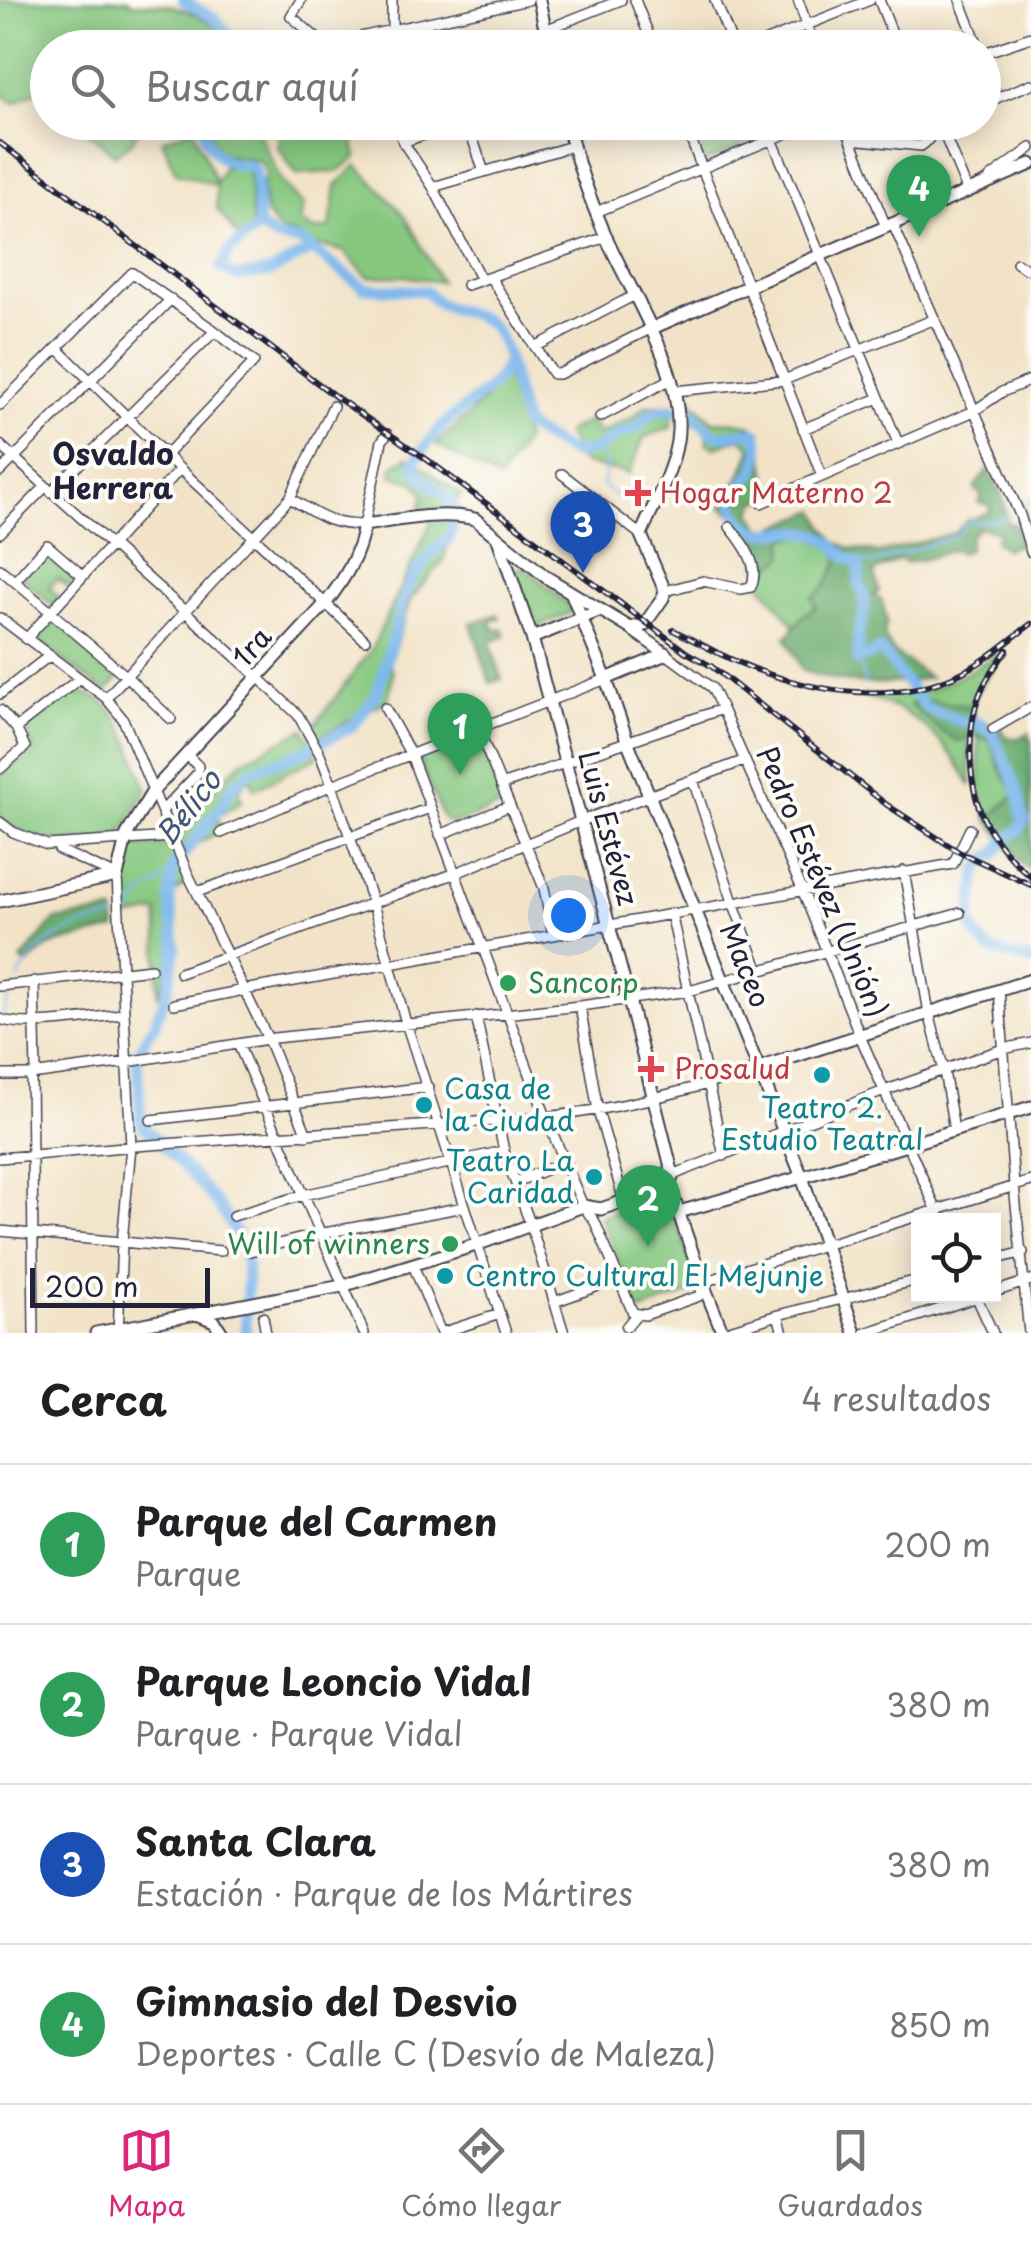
<!DOCTYPE html>
<html lang="es">
<meta charset="utf-8">
<style>
:root{--surface:#fff;--page:#f6f6f6;--text:#202124;--muted:#757577;--line:#e0e0e0;--accent:#db2777}
body{margin:0;font-family:"Playpen Sans",sans-serif;background:var(--page);color:var(--text)}
.controls{position:absolute;right:30px;bottom:30px;display:grid;overflow:hidden;border-radius:0px;box-shadow:0 5px 25px #0003}
.controls button{width:90px;height:90px;display:grid;place-items:center;padding:0;border:0;border-bottom:2px solid var(--line);background:var(--surface);color:var(--text);font:50px sans-serif}
.scale{position:absolute;left:30px;bottom:25px;width:180px;box-sizing:border-box;padding-left:10px;border:5px solid #22223b;border-top:0;font-size:28px;line-height:35px;white-space:nowrap;color:#22223b;-webkit-text-stroke:8px #fdfcf7;paint-order:stroke}
.you{position:absolute;left:568px;top:915px;width:35px;height:35px;margin:-25px;border:8px solid #fff;border-radius:50%;background:#1a73e8;box-shadow:0 0 0 15px #1a73e833}
.badge{display:grid;place-items:center;width:65px;height:65px;border-radius:50%;background:var(--accent);color:#fff;font-size:32px;font-weight:700}
.pin{position:absolute;translate:-50% -82px;filter:drop-shadow(0 2px 5px #0008)}
.pin::after{content:'';position:absolute;top:52px;width:35px;height:30px;background:inherit;clip-path:polygon(0 0,100% 0,50% 100%)}
.list{margin:0;padding:0;list-style:none}
h2{display:flex;justify-content:space-between;align-items:center;height:130px;margin:0;padding:0 40px;font-size:42px}
h2 small{font-size:32px;font-weight:400;color:var(--muted)}
.list li{display:grid;grid-template-columns:65px 1fr auto;gap:30px;align-items:center;box-sizing:border-box;height:160px;padding:0 40px;border-top:2px solid var(--line)}
.list b{display:block;font-size:38px;white-space:nowrap}
.list p{margin:0;font-size:32px;white-space:nowrap;color:var(--muted)}
.list em{font-size:32px;font-style:normal;color:var(--muted)}
.icon{flex:none;width:55px;height:55px;fill:none;stroke:currentColor;stroke-width:2;stroke-linecap:round;stroke-linejoin:round}
.map{position:relative;flex:none;width:1031px;height:1333px;overflow:hidden}
.search{position:absolute;background:var(--surface);box-shadow:0 5px 25px #0003;left:30px;right:30px;top:30px;height:110px;display:flex;align-items:center;gap:25px;box-sizing:border-box;padding:0 35px;border-radius:55px;color:var(--muted);font-size:38px}
.sheet{height:770px;background:var(--surface)}
nav{display:flex;justify-content:space-around;align-items:center;box-sizing:border-box;height:140px;border-top:2px solid var(--line);background:var(--surface);font-size:28px;color:var(--muted)}
nav a{display:grid;justify-items:center;gap:5px}
nav .on{color:var(--accent)}
.map>svg:first-child{display:block}
</style>
<div class="map">
<svg width="1031" height="1333" viewBox="0 0 1031 1333">
<rect width="100%" height="100%" fill="#fdfcf7"/>
<filter id="ink" filterUnits="userSpaceOnUse"><feTurbulence type="fractalNoise" baseFrequency=".01" numOctaves="2"/><feDisplacementMap in="SourceGraphic" scale="20" xChannelSelector="R" yChannelSelector="G"/><feConvolveMatrix kernelMatrix="1 2 1 2 8 2 1 2 1" color-interpolation-filters="sRGB"/></filter>
<filter id="wash" filterUnits="userSpaceOnUse"><feTurbulence type="fractalNoise" baseFrequency=".0048" numOctaves="4" result="noise"/><feDisplacementMap in="SourceGraphic" scale="40" xChannelSelector="R" yChannelSelector="G"/><feGaussianBlur stdDeviation="2.25" result="paint"/><feColorMatrix in="noise" values="0 0 0 0 0 0 0 0 0 0 0 0 0 0 0 0 0 1.4 0 .05"/><feComposite in="paint" operator="in"/></filter>
<g filter="url(#wash)">
<rect width="100%" height="100%" fill="#f2e3c8"/>
<path fill="#85c77f" stroke="#54745d" stroke-width="2.5" d="M0,0H128L132,4C175,0 209,15 236,47L48,48L47,95L40,89L14,103L0,93Z
M219,122L231,125L245,123L259,133L282,183L304,206L300,222L314,230L330,228L336,186L357,165L405,216L441,282L402,276L368,277L343,251L313,244L300,236L278,230L266,213L262,188L266,173L261,161C234,155 215,162 209,126Z
M78,123H143L131,143L115,155Z
M281,123H349L357,157L337,172L296,174L278,147Z
M705,123H758L764,137L702,163L688,129Z
M193,128L216,183L224,167L243,168L249,174L253,227L240,239L217,209L216,185L176,173L162,140Z
M506,373L525,441L499,480L436,444L482,403Z
M685,395L713,421C732,422 759,419 762,442L752,448L741,438L716,447L707,444L708,435L702,427L691,423Z
M672,405V427L644,437L629,474L582,463L566,432L591,420L599,434L632,418L646,406Z
M408,457L461,494L455,504L462,512L424,513L420,506L424,494L414,482L392,476L393,466Z
M430,521H455L443,561L410,600L390,662L393,673L388,700L317,738L311,726L316,723L371,650L429,527Z
M804,535L834,546L839,562C830,574 826,588 819,601C814,611 802,617 795,626L761,584V573L772,566L784,538Z
M47,551L77,577L68,587L58,578L49,588L59,597L52,605L22,578Z
M520,567L526,568L575,611L535,628L513,575Z
M51,617L121,675L106,692L39,642L37,633Z
M997,654L1000,657L976,694L972,707L949,703L958,740L968,736L971,786C955,755 931,727 900,710C888,704 874,700 862,695C875,695 889,697 902,695C937,691 968,673 997,654Z
M75,692C121,694 133,754 147,790L119,838C75,840 35,850 0,817V774L33,749L26,727L61,698Z
M304,729L318,757L254,789L251,779L245,781L239,791L242,801L217,817L223,830L185,850L172,820L199,802L242,761Z
M474,733L479,735L504,799L499,807L454,824L444,820L419,760L421,755Z
M978,737L990,740L1002,772L1014,791V796L988,820L980,791Z
M169,844L188,882L174,893L169,907L173,951L158,997V912L126,918L125,901L128,851L134,846Z
M664,1192L667,1193L699,1287L697,1291L641,1311L638,1310L600,1217Z"/>
<path fill="#6cac6e" stroke="#476754" stroke-width="2.5" d="M762,442L769,496L756,502L752,514L761,527L771,529L817,510L824,526L836,542L849,548L880,553L955,533L967,520L974,519L991,511L988,504L978,503L982,496L974,488L988,469C998,485 1006,501 1006,521L1017,526L1020,544L1005,549L995,541L999,532L979,527L970,536L968,550L959,553L953,550L922,560L904,563L902,558L874,572L879,592L873,595L882,601L887,621L884,636L893,652L930,678C883,687 848,686 803,671L786,638L804,615L816,607L812,597C830,586 827,578 839,562L834,546L804,535L785,538L784,557L761,573L758,563L762,553C755,534 738,518 722,507L743,471L752,448Z
M498,614L500,618L491,621L494,630L503,629L506,636L490,642L502,679L490,683L471,623Z
M923,700L972,707L975,719L1000,727L1005,736L1016,739L1029,733L1028,738L1031,739V870L1021,863L988,820L1014,796V790L1002,772L990,740L972,735L958,741L942,732L910,705Z
M114,912L116,929L48,946L27,965L21,960L55,920Z"/>
<g fill="none" stroke-linecap="round" stroke-linejoin="round">
<path stroke="#7bb7ed" stroke-width="2.5" d="M596,450C609,465 609,464 602,483L604,487L616,496
M1024,508L1031,499
M859,563H873L956,536L968,521H998L1009,516
M858,659L855,663L862,669L865,684
M124,916H129L142,894L159,884L173,868
M18,979C35,939 76,924 116,918
M1,1015L15,986"/>
<path stroke="#7bb7ed" stroke-width="11" d="M183,0L215,19L240,48
M204,122C203,139 216,159 233,164C238,166 245,165 251,166L255,170L259,227L276,238L301,241L364,288L426,291C430,295 433,299 437,302C452,312 474,311 489,323C510,340 515,402 526,427L573,454L596,450L617,435L636,428L651,413L667,409L693,413C699,419 705,429 712,433C726,440 742,429 757,433C759,442 760,455 757,464C751,486 719,490 740,518C745,525 751,529 759,531C770,535 779,531 791,531C798,531 807,532 814,534C835,538 839,559 859,563V583L864,596L865,611L858,636V659L872,655L876,650H881L926,708L960,721L983,724L986,730L992,732C1000,753 1024,793 1021,813L1025,820L1018,831L1006,839L994,856L988,857L978,870L970,922L977,936L990,950L1031,961
M259,227L230,250L221,268L237,277L270,272L313,249
M246,1333C244,1310 249,1285 246,1262C238,1215 177,1159 143,1126L141,1121L137,1055L148,1033L155,1026L157,1016L167,994L176,949L170,900L173,868L221,807L234,785L250,771L296,755L353,726L377,694L404,597L413,576L436,548L450,538C462,483 433,499 413,465C424,448 434,433 449,420C470,402 497,389 507,362"/>
</g>
</g>
<g filter="url(#ink)">
<g fill="none" stroke-linecap="round" stroke-linejoin="round">
<g stroke="#413f50" stroke-width="12">
<path id="minor" d="M301,0L291,16L328,48
M392,0V48
M635,0L654,48
M715,0L734,48
M798,0L815,48
M879,0L898,48
M960,0L979,48
M545,30L621,0
M360,37L528,0
M749,48L870,0
M984,53L1031,37
M984,58L997,98
M984,103L1031,84
M397,122L403,142L433,187L481,280
M467,122L484,172
M684,122L822,476
M765,122L898,443
M844,122L886,227
M939,122L968,192
M851,139L921,146C931,140 932,133 930,122
M403,142L461,122
M990,178L1031,148
M433,187L572,146
M596,212L814,122
M893,224L1020,515L1031,552
M1017,263L1026,269H1031
M490,277L553,374H559L650,329
M467,285L606,237
M535,347L635,295
M57,348L180,469L365,640
M675,391L784,380L935,319
M0,405L132,273L215,331L254,362L166,455
M600,417L671,379
M803,429L879,398
M0,445L258,677L298,715L320,754L332,785L373,904L406,1023L506,1333
M0,472L171,299
M562,474L641,535
M51,492L215,331
M290,498C318,515 329,525 364,525L382,441L387,434
M761,503L974,411L1002,392L1031,380
M0,533L45,487
M0,569L126,676L171,719
M15,581L47,545L83,576
M665,591L703,581L741,589L751,587C761,566 743,543 730,527
M0,618L106,698L123,719L187,872L268,1039L307,1135
M26,639L180,469
M666,654L712,688L722,709L802,889L860,1036L941,1220
M0,694L49,656
M106,698L290,498L333,406
M385,708L411,755L546,1117L583,1206L595,1222L633,1313L645,1315L699,1296L707,1281L1031,1181
M0,710L16,728L25,747L0,769
M16,728L79,679
M478,729L544,888L553,935
M993,729L1031,707
M693,780L733,902L759,971
M501,785L722,709
M162,811L198,773V766L187,755
M0,822L13,832L47,845L172,837
M221,833L332,785L606,679
M440,835L509,806
M59,850L117,876L131,1146L122,1242L118,1333
M904,871L929,1013L944,1071L954,1130
M197,892L430,808
M671,913L724,1156
M180,973L456,873L581,821L743,761
M34,981L36,1074
M0,986L151,969
M999,990L1014,1185L1029,1333
M174,1004L244,990L953,864L970,829
M580,1006L598,1111L624,1201
M476,1016L504,1151L531,1226L564,1333
M0,1019C24,1029 95,1017 123,1014
M238,1044L364,1333
M0,1075H31L127,1062L274,1038L580,1006L689,991L960,913
M31,1075L34,1333
M151,1120L428,1087
M0,1158L135,1146L546,1117C619,1109 689,1091 759,1068
M673,1175L884,1091L1003,1049L1031,1043
M516,1182L565,1162
M233,1216L303,1195L504,1151
M0,1231L221,1251
M250,1251L319,1234L464,1207
M994,1260L1023,1252
M413,1265L441,1333
M994,1292L1031,1280
M976,1296L993,1333
M554,1302L612,1281
M778,1315L783,1333
M263,1317L266,1333
M626,1327L636,1315
M723,1332L778,1315L918,1280
M441,1333L500,1314
M865,1333L981,1296"/>
</g>
<g stroke="#413f50" stroke-width="15">
<path id="major" d="M539,0L549,48
M567,122C576,162 591,202 607,239C633,298 687,375 677,441C672,473 653,505 641,535L665,591L663,598L644,625L630,628
M650,329L1031,164
M498,539L532,638L629,1000L673,1175L669,1185
M571,592L606,679L627,740L802,1177L855,1333
M532,638L601,610
M0,901L117,876L127,834L153,791L326,603C345,578 359,556 364,525C400,520 439,511 475,519L546,577L630,628L666,654L606,679
M759,1068L1031,980
M669,1185L704,1286L723,1333
M679,1212L802,1177L1031,1107
M199,1315L214,1321L222,1333
M96,1333L342,1286L476,1245L583,1206L601,1209L669,1185"/>
</g>
<use href="#minor" stroke="#fff" stroke-width="9"/>
<use href="#major" stroke="#fff" stroke-width="11"/>
<g stroke="#22223b" stroke-width="6">
<path id="rail" d="M0,143L336,397L429,461L686,652L711,666L887,805L959,852L1031,885
M673,630C694,640 714,652 735,661C804,691 890,708 961,673C986,661 1008,641 1031,624
M1007,650C998,663 988,675 982,689C966,724 967,782 983,817C993,839 1013,862 1031,877"/>
</g>
<use href="#rail" stroke="#fdfcf7" stroke-width="2.5" stroke-dasharray="8" stroke-linecap="butt"/>
</g>
</g>
<g fill="#e0444e" stroke="#fdfcf7" stroke-width="4">
<path d="M633 478h10v10h10v10h-10v10h-10v-10h-10v-10h10z"/>
<path d="M646 1054h10v10h10v10h-10v10h-10v-10h-10v-10h10z"/>
</g>
<g fill="#2e9e5b" stroke="#fdfcf7" stroke-width="4">
<circle cx="508" cy="983" r="10"/>
<circle cx="450" cy="1244" r="10"/>
</g>
<g fill="#0f9aa8" stroke="#fdfcf7" stroke-width="4">
<circle cx="822" cy="1075" r="10"/>
<circle cx="424" cy="1105" r="10"/>
<circle cx="594" cy="1177" r="10"/>
<circle cx="445" cy="1276" r="10"/>
</g>
<g text-anchor="middle" stroke-width="8" stroke-linejoin="round" paint-order="stroke">
<g font-size="28" fill="#be3a42" stroke="#fdfcf7" text-anchor="start">
<text x="660" y="503">Hogar Materno 2</text>
<text x="674" y="1079">Prosalud</text>
</g>
<g font-size="28" fill="#22223b" stroke="#fdfcf7">
<text transform="translate(252 647) rotate(-48)" y="10">1ra</text>
<text transform="translate(608 828) rotate(75)" y="10">Luis Estévez</text>
<text transform="translate(822 882) rotate(67)" y="10">Pedro Estévez (Unión)</text>
<text transform="translate(745 965) rotate(68)" y="10">Maceo</text>
</g>
<g font-size="28" fill="#27864d" stroke="#fdfcf7" text-anchor="start">
<text x="528" y="993">Sancorp</text>
<text x="430" y="1254" text-anchor="end">Will of winners</text>
</g>
<g font-size="28" fill="#0d838f" stroke="#fdfcf7" text-anchor="start">
<text x="444" y="1099">Casa de<tspan x="444" dy="32">la Ciudad</tspan></text>
<text x="822" y="1118" text-anchor="middle">Teatro 2.<tspan x="822" dy="32">Estudio Teatral</tspan></text>
<text x="574" y="1171" text-anchor="end">Teatro La<tspan x="574" dy="32">Caridad</tspan></text>
<text x="465" y="1286">Centro Cultural El Mejunje</text>
</g>
<g font-size="30" font-weight="bold" fill="#22223b" stroke="#fdfcf7">
<text x="113" y="465">Osvaldo<tspan x="113" dy="34">Herrera</tspan></text>
</g>
<g font-size="30" font-style="italic" fill="#415679" stroke="#fdfcf7">
<text transform="translate(189 808) rotate(-52)" y="10">Bélico</text>
</g>
</g>
</svg>
<div class="controls">
<button><svg class="icon" aria-label="locate" viewBox="0 0 24 24"><circle cx="12" cy="12" r="6"/><path d="M12 2v4M12 18v4M2 12h4M18 12h4"/></svg></button>
</div>
<div class="scale">200 m</div>
<div class="you"></div>
<div class="pin badge" style="left:460px;top:775px;background:#2e9e5b">1</div>
<div class="pin badge" style="left:648px;top:1247px;background:#2e9e5b">2</div>
<div class="pin badge" style="left:583px;top:573px;background:#1a4fb4">3</div>
<div class="pin badge" style="left:919px;top:237px;background:#2e9e5b">4</div>
<div class="search"><svg class="icon" aria-label="search" viewBox="0 0 24 24"><circle cx="10" cy="10" r="6"/><path d="M15 15l6 6"/></svg>Buscar aquí</div>
</div>
<section class="sheet">
<h2>Cerca<small>4 resultados</small></h2>
<ul class="list">
<li><span class="badge" style="background:#2e9e5b">1</span><div><b>Parque del Carmen</b><p>Parque</p></div><em>200 m</em></li>
<li><span class="badge" style="background:#2e9e5b">2</span><div><b>Parque Leoncio Vidal</b><p>Parque · Parque Vidal</p></div><em>380 m</em></li>
<li><span class="badge" style="background:#1a4fb4">3</span><div><b>Santa Clara</b><p>Estación · Parque de los Mártires</p></div><em>380 m</em></li>
<li><span class="badge" style="background:#2e9e5b">4</span><div><b>Gimnasio del Desvio</b><p>Deportes · Calle C (Desvío de Maleza)</p></div><em>850 m</em></li>
</ul>
</section>
<nav>
<a class="on"><svg class="icon" aria-label="map" viewBox="0 0 24 24"><path d="M3 6l6-2 6 2 6-2v14l-6 2-6-2-6 2zM9 4v14M15 6v14"/></svg>Mapa</a>
<a><svg class="icon" aria-label="directions" viewBox="0 0 24 24"><path d="M12 3l9 9-9 9-9-9zM9 14v-3h6M13 9l2 2-2 2"/></svg>Cómo llegar</a>
<a><svg class="icon" aria-label="saved" viewBox="0 0 24 24"><path d="M7 4h10v16l-5-4-5 4z"/></svg>Guardados</a>
</nav>
